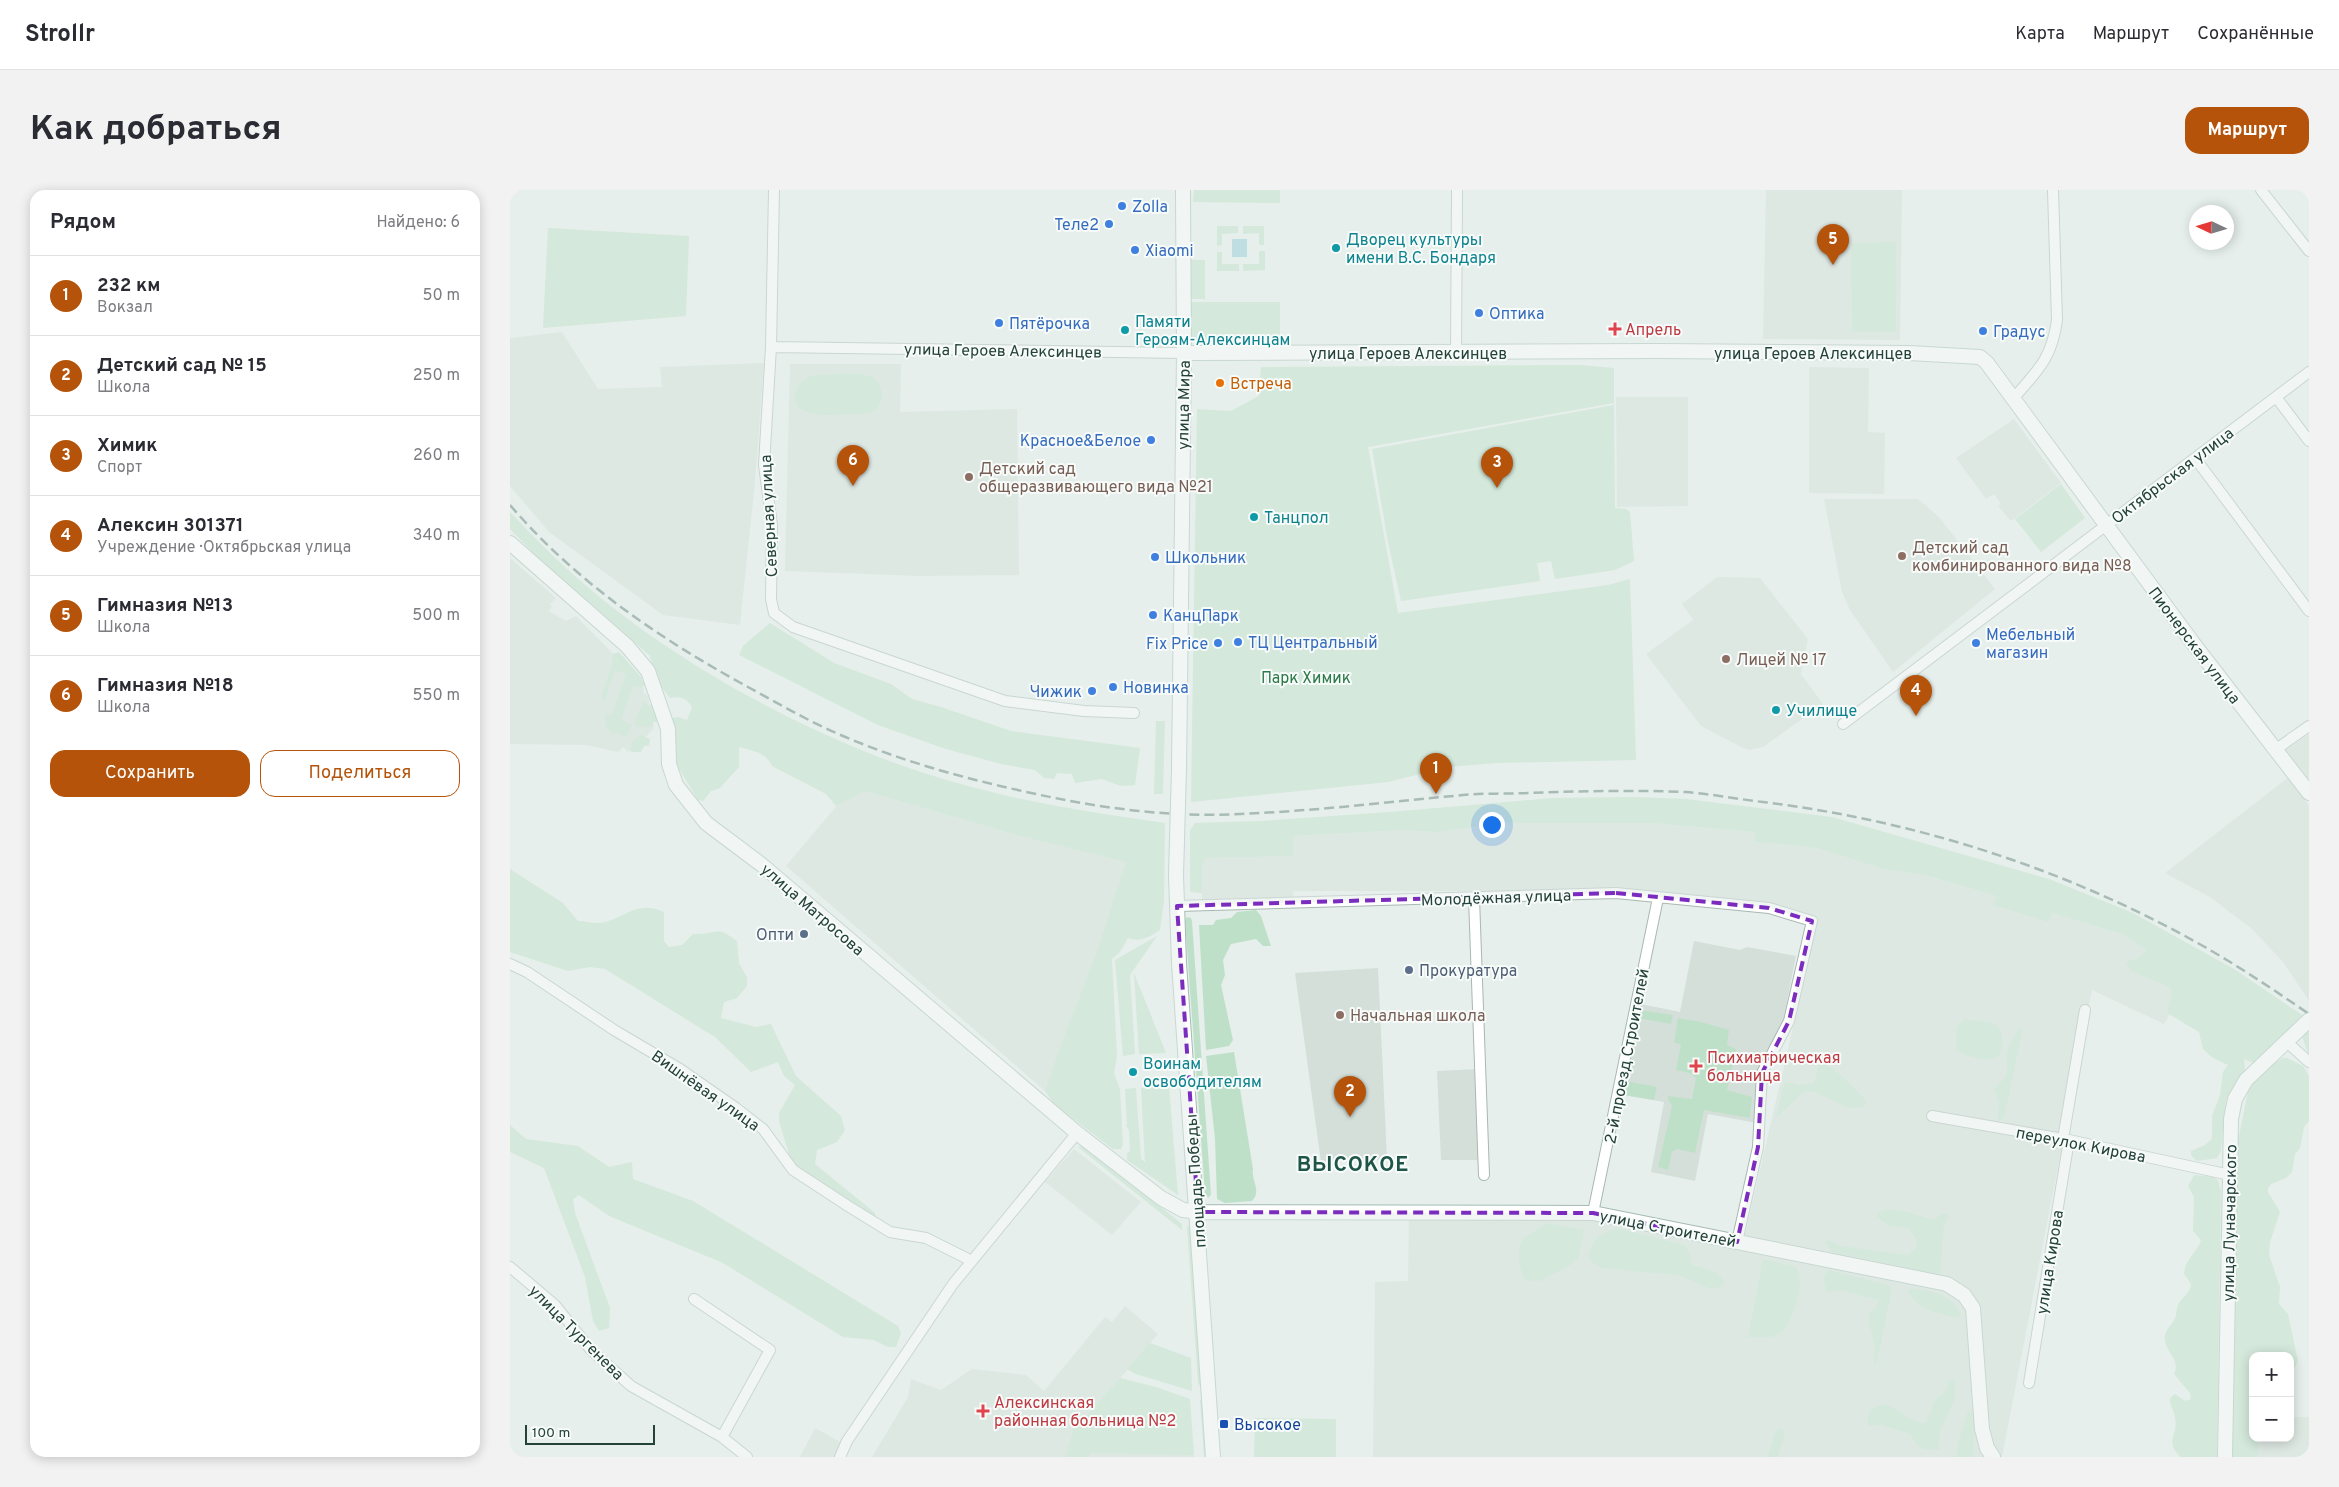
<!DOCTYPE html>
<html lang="ru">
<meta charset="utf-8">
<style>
:root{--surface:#fff;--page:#f2f2f3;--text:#2b2b33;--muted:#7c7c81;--line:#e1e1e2;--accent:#b45309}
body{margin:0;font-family:Overpass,sans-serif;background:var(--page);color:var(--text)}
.controls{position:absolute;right:15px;bottom:15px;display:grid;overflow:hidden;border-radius:10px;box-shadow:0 2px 12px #0003}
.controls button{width:45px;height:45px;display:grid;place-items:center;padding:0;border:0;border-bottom:1px solid var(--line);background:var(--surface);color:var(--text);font:25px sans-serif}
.compass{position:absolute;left:1679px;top:15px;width:45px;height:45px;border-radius:50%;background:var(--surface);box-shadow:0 2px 12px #0003;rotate:274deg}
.scale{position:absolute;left:15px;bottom:12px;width:130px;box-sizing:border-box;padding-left:5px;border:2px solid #24423a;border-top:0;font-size:14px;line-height:18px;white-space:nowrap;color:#24423a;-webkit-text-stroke:4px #f7fbf9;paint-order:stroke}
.you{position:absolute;left:981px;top:634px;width:18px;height:18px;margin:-12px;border:4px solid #fff;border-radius:50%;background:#1a73e8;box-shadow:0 0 0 8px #1a73e833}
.badge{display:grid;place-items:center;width:32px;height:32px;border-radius:50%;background:var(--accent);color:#fff;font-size:16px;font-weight:700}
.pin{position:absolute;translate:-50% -41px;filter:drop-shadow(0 1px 2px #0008)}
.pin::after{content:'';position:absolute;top:26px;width:18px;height:15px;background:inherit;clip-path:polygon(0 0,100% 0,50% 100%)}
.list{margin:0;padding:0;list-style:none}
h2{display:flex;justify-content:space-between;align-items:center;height:65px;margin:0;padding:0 20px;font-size:21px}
h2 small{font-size:16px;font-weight:400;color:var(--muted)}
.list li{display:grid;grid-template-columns:32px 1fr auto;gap:15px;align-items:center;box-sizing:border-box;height:80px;padding:0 20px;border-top:1px solid var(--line)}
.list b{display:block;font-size:19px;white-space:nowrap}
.list p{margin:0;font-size:16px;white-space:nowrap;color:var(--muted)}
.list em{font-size:16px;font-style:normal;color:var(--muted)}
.actions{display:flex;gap:10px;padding:15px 20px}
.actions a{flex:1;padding:11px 0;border:1px solid var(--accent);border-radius:15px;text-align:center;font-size:18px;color:var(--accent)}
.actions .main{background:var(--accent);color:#fff}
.map{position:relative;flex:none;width:1799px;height:1267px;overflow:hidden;border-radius:15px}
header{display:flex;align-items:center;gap:30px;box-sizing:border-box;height:70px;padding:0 25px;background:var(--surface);border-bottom:1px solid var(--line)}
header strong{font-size:24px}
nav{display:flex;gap:28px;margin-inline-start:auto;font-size:18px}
.intro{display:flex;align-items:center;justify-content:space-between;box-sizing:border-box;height:120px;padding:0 30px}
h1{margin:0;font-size:35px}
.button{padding:12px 22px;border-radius:15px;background:var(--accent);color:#fff;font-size:18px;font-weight:700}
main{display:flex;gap:30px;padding:0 30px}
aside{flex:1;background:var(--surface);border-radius:15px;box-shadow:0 2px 12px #0003}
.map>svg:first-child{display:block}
</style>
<header>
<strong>Strollr</strong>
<nav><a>Карта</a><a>Маршрут</a><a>Сохранённые</a></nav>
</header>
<div class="intro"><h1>Как добраться</h1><a class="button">Маршрут</a></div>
<main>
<aside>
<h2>Рядом<small>Найдено: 6</small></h2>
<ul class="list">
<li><span class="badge">1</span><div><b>232 км</b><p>Вокзал</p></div><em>50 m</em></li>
<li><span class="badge">2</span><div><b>Детский сад № 15</b><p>Школа</p></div><em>250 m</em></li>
<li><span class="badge">3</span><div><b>Химик</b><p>Спорт</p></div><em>260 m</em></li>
<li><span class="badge">4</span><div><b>Алексин 301371</b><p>Учреждение · Октябрьская улица</p></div><em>340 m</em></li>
<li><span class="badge">5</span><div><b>Гимназия №13</b><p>Школа</p></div><em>500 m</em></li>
<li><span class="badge">6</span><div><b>Гимназия №18</b><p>Школа</p></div><em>550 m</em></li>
</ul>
<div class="actions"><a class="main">Сохранить</a><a>Поделиться</a></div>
</aside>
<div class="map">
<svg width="1799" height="1267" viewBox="0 0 1799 1267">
<rect width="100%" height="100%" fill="#e6efeb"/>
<path fill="#d4dfda" d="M1256,0H1392L1390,150L1253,149Z
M52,142L88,199L152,197L150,177L254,173L245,292L230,435L153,425L39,342L0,296V148Z
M280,174H391L390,222L507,219L509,385L409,386L275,381Z
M1299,177L1359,178L1358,242L1375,243L1374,304L1299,303Z
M1106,207H1178V316L1107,317Z
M1504,229L1551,293L1501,331L1488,316L1491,314L1484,304L1476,309L1446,268Z
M1314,309H1408L1429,327L1485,399L1383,482L1340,420L1332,402Z
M0,368L46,408L40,414L42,416L39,421L56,431L66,426L122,483L134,499L133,502L138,506L144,538L122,562L120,560L118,562L113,557L108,562L76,555L0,554Z
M1207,387L1250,388L1298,449L1291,484L1313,514L1253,557L1239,560L1231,557L1191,536L1136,464L1183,430L1172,414Z
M1799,544V594L1773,562Z
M1779,587L1799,616V811L1773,772L1742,739L1700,707L1655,683Z
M355,601L514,647L617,672L586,764L549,859L535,901L276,676L329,613Z
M995,633H1142L1245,642V652L1303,657L1374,679L1419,686L1615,745L1683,785L1654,834L1582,800L1492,1267H863L865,1092L898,1091L899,1020L1043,1015L1235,1045L1308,729L1261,713L1051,701H783L784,711L692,714V676L696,668L783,666V646L892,640L927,642Z
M1184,751L1230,760L1237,757L1286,766L1271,841L1254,870L1247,933L1198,924L1185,991L1141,982L1154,912L1114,905L1131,814L1170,822Z
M868,778L877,969L811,972L785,783Z
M967,879L972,970H931L927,881Z
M564,959L631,1012L602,1045L535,992Z
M615,1116L648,1144L606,1193L685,1267H362L398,1207L401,1189L431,1200L462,1179L516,1185L534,1201L595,1127L602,1132Z
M1780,1227H1799V1267H1745L1746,1248H1780Z
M305,1238L332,1253L324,1267H290Z"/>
<path fill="#bfe0c8" d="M684,0H770V13L683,12Z
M707,36H728V43L712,44V55L707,56Z
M733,36H754V55H749V43L733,44Z
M38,38L179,46L176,126L33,138Z
M1386,52V142H1342L1341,53Z
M749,61H755V80L733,81V74H749Z
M707,62H712V74H729V81H707Z
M679,70H695V109H678Z
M679,112H770V149L679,150Z
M1070,175L1104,178V213L858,257L888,423L1098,395L1120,389L1126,570L986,573L938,577L878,592L681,612L687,219L721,221L749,206L751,177Z
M304,185C319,185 349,181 362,187C375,194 375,215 362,222C356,224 349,224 343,224C329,224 311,227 297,222C276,215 285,190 304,185Z
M1104,215L1105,318L1116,319L1120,322L1124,371L1105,380L1045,389L1041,371L1027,373L1030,391L891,411L878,352L862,259Z
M1551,294L1575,328L1531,362L1505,329Z
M0,322C23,346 47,371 73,393C173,480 324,560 451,594C518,613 586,623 655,633L654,711L650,740C639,747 630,753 618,748L610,762L602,769L607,866L604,883L610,899L613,955L611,959H603L545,915L535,901L549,859L586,764L616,672L514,647L355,601L326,616L316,604L262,576C257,563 241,560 229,557V577L210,598L201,601L193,611L188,610L166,574L163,533V528L168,527L177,530L182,517C176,508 171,506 160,508L147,491L140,466L84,416L45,385L0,339Z
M260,433L324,473L381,494L402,509L431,517L501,541L630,558L625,595L611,596L592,589L565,593L562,584L547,583L544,589L534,588L525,580L491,574L436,559L368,535L229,465L233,456Z
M109,462L131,487L135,495L131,498L123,495L112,527V530L122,535L116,546L113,547L109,543H101L96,536L95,525H102L116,484L105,480L94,512L91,508L102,475L103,464Z
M136,512L139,516L142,513L149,528L147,532H143L142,536L126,537L125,531L133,513Z
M646,531H655L653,604H644Z
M130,545L140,549L139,555L134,556L131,562H122L120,560L122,552Z
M1123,607L1176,609L1322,627L1539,689L1623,723L1724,779L1792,825L1746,874L1734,869L1735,881L1716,909L1711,961L1707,968L1687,971L1681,965V961L1695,955L1702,949V926L1710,905L1713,882L1718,875L1703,868L1693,859L1689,842L1659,824L1657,820L1662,801L1660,797L1621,781L1616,773L1619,770L1627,769L1637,760L1615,745L1542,723L1539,732L1483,715L1486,706L1419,686L1374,679L1303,657L1245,652V642L1142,633H995L927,642L892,640L783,646V666L696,668L692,676V703L680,702V640L685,633L750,631L880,622L1043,608Z
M0,679L53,713L68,731C76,731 87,735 95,732C118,726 127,710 154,722V751L159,757L172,755L183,744C208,745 205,734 227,751L229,773L237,788V796L227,808L214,812L211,828L246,837L261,834L286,886L331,926L335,940L327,952L307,960L305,974L365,1023L366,1030L283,977L269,931V923L285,895L274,886L268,872L241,882L205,847L95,779L80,777L58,781L0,762Z
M746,720L751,726L761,756H753L746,749L721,754L713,770L715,785L711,795L723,850L719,856L696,860L689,735H703L706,730L721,728L727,722Z
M677,727L681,728L682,731L701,1005L698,1008L695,1003L675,731Z
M647,746L620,785L625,864L613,866L605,770Z
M624,783L656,863L629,864Z
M1130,820L1163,825L1161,834L1128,828Z
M1168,828L1191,832L1219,840L1217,855L1226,859L1217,900L1242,907L1240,928L1194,920L1185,963L1167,959L1162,962L1158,980L1148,977L1162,916L1158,909V906L1182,909L1186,888L1179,883L1166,880L1171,854L1164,853Z
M1455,829C1464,831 1478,830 1486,835C1494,841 1495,860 1487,867C1478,873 1453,865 1446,860V837Z
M1513,838L1494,928L1491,930L1488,928L1489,912L1484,899C1505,878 1494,883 1498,860C1499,853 1506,845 1509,839Z
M1799,838V866L1792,846Z
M724,862L743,979C741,991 752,1001 742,1011L715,1013L707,1009L705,949L696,866Z
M1773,868H1777L1793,876L1799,886V931L1794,937L1790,958L1785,964L1782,982L1776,988L1761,994L1758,998V1002L1770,1022L1760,1052L1759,1065L1770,1097L1769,1114L1778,1124L1788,1171L1784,1179L1780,1180V1166H1743V1248H1749L1748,1267H1721L1725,1030L1728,951L1739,897L1754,880Z
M1309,873C1323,874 1344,898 1354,908L1356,913L1354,917L1338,918L1305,902L1295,901C1288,906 1270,926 1266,927L1274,894L1279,892L1288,895L1304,893Z
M1116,891L1147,897L1144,910L1114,905Z
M659,896L667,993L668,1005L617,970V963L620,962L619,941L616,935L617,934L615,899L626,898L631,969L635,972L631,898Z
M0,935L16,949L68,956L99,977L122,972L123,989L183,1011L388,1136L391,1143L386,1157H378L364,1150L333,1147L213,1073L99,1026L69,1005L63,1009L65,1023L100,1118L99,1138L89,1141L83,1131L75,1087L34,978L0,962Z
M574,956L672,1034V1040L568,957Z
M1684,985L1703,987L1708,990L1711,1001L1707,1267H1671C1653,1251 1669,1245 1665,1227C1664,1219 1659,1216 1660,1208L1665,1204L1675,1211L1681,1209L1680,1203L1664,1184C1672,1168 1652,1161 1655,1145C1656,1139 1663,1134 1665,1128C1667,1124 1666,1118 1669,1113C1674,1106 1680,1103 1681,1094L1674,1084C1675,1069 1687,1063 1691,1050L1683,1041L1684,1007L1678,996Z
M1375,1020H1390L1425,1030L1430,1024H1437L1438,1027L1433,1040L1431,1082L1428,1084L1322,1062L1315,1053L1317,1050L1331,1056L1398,1065L1406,1058L1407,1050L1398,1038L1380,1036L1367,1027L1368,1023Z
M1038,1033L1074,1040L1069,1066L1064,1073L1029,1091L1015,1090C1009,1079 1005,1059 1014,1047C1016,1046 1035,1035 1038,1033Z
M677,1036L681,1037L692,1199L688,1193Z
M1107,1038L1174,1055L1179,1062L1182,1075L1206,1082L1215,1092L1209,1098L1201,1099L1168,1085L1091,1078L1083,1073L1078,1066C1085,1046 1088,1045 1107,1038Z
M1253,1069L1286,1077C1297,1089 1282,1136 1269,1144C1260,1149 1247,1147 1238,1147Z
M1319,1080L1378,1095L1382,1098L1367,1172L1364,1175V1154L1358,1128L1360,1122L1367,1116L1368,1110L1329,1100L1317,1102L1313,1087Z
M1401,1099C1421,1100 1442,1104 1451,1125L1449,1128L1444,1127C1423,1121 1410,1121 1397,1101Z
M640,1153L681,1168L682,1201L626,1184L617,1179Z
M610,1188L646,1197L680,1209L684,1265L580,1263L579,1267H555L565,1234H570Z
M1439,1190L1445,1191V1209L1430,1242L1429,1260C1411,1259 1410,1261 1400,1244L1371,1235L1360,1236L1357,1230L1360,1221C1363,1219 1368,1215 1371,1215C1383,1212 1399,1234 1416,1233L1425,1210L1435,1202Z
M690,1210H694L698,1267H694Z
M1458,1221L1462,1222L1464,1234L1463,1267H1446L1448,1253Z
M745,1228L826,1229V1267H744Z
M1271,1239L1275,1243L1268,1267H1258L1266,1240Z"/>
<path fill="#8ec9d4" d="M722,49H737V67H722Z"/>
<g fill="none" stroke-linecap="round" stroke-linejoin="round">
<g stroke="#a8b8b2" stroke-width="12">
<path id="street" d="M264,0L261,157L254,275L262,335L261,409L264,423L283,437L495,511L574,521L624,523
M1751,0L1799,61
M261,157L674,163
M946,163L947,0
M1766,207L1799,251
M1502,210C1527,181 1542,169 1547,130L1543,0
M1685,268L1799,421
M1333,534L1799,182
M1765,560L1799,536
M964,708L974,985
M667,716L1106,703L1259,718L1302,731L1279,831L1252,883L1248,957L1227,1052
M0,774L17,782L104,840L170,879L226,918L253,939L283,980L338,1016L380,1042L416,1048L462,1071
M1778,853L1799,872
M1422,926L1559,950L1720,985
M1553,949L1575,820
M1083,1023L1148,708
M0,1077L45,1115L80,1159L121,1196L212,1247L237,1267
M184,1109L260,1160L212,1247
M1519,1193L1559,950
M330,1267L337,1251L443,1094L567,943"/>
</g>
<g stroke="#a4bbb3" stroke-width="16">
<path id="secondary" d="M674,163L1149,161L1399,163L1470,167L1477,173L1683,453L1799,603
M0,353L117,456L138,481L158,539L159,574L166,595L196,633L252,675L567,943L651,1008L673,1020L688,1022L1083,1023L1437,1094L1454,1105L1463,1118L1472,1239L1477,1258L1483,1267
M669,579L674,163L673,0
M666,685L669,773L703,1267
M1715,1267L1721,929L1725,909L1736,890L1799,830"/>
</g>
<use href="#street" stroke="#fff" stroke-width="10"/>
<use href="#secondary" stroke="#fff" stroke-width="14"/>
<path stroke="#5f7d75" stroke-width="2.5" stroke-dasharray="10 5" stroke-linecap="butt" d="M0,315C66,392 150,449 238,497C269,514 300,532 333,546C387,569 442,585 499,598C576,616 651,628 730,624C804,621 879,612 953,605C975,603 998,604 1020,603C1072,601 1124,600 1176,602C1201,604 1227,609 1253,612C1407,631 1557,679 1693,756C1730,777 1764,800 1799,824"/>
<g stroke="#a4bbb3" stroke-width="16" stroke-linecap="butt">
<path id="secondary-bridge" d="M666,685L669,579"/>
</g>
<use href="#secondary-bridge" stroke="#fff" stroke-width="14"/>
</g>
<path d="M0 0H1799V1267H0ZM1106,703L1259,718L1302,731L1279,831L1252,883L1248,957L1227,1052L1083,1023L688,1022L667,716Z" fill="#e6efeb" fill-opacity=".55" fill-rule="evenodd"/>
<path fill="none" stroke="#7b2cbf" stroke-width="4" stroke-dasharray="10 6" stroke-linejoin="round" d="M1106,703L1259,718L1302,731L1279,831L1252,883L1248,957L1227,1052L1083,1023L688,1022L667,716Z"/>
<g fill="#3f7fe0" stroke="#f7fbf9" stroke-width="2">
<circle cx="612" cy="16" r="5"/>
<circle cx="599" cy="34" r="5"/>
<circle cx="625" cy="60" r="5"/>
<circle cx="969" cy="123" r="5"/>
<circle cx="489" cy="133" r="5"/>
<circle cx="1473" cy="141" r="5"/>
<circle cx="641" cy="250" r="5"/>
<circle cx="645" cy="367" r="5"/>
<circle cx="643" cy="425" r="5"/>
<circle cx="728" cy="452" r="5"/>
<circle cx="708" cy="453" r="5"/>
<circle cx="1466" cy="453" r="5"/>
<circle cx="603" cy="497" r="5"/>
<circle cx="582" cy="501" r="5"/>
</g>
<g fill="#0f9aa8" stroke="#f7fbf9" stroke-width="2">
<circle cx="826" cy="58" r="5"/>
<circle cx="615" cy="140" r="5"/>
<circle cx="744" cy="327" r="5"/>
<circle cx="1266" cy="520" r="5"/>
<circle cx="623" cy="882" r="5"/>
</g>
<g fill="#e0444e" stroke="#f7fbf9" stroke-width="2">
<path d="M1102.5 131.5h5v5h5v5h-5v5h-5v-5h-5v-5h5z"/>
<path d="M1183.5 868.5h5v5h5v5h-5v5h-5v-5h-5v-5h5z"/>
<path d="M470.5 1213.5h5v5h5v5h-5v5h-5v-5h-5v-5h5z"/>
</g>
<circle fill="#e8710a" stroke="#f7fbf9" stroke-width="2" cx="710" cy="193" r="5"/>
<g fill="#8d6e63" stroke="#f7fbf9" stroke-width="2">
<circle cx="459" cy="287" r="5"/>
<circle cx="1392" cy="366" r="5"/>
<circle cx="1216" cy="469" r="5"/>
<circle cx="830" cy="825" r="5"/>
</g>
<g fill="#5c6f8a" stroke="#f7fbf9" stroke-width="2">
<circle cx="294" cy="744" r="5"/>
<circle cx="899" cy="780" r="5"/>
</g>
<rect fill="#1a4fb4" stroke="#f7fbf9" stroke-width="2" x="709" y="1229" width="10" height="10" rx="2.5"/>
<g text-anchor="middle" stroke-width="4" stroke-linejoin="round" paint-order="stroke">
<g font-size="16" fill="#366cbe" stroke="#f7fbf9" text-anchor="start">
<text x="622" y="22">Zolla</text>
<text x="589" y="40" text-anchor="end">Теле2</text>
<text x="635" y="66">Xiaomi</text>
<text x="979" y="129">Оптика</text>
<text x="499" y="139">Пятёрочка</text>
<text x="1483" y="147">Градус</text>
<text x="631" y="256" text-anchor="end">Красное&amp;Белое</text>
<text x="655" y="373">Школьник</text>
<text x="653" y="431">КанцПарк</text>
<text x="1476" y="450">Мебельный<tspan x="1476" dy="18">магазин</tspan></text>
<text x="738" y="458">ТЦ Центральный</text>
<text x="698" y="459" text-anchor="end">Fix Price</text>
<text x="613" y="503">Новинка</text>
<text x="572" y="507" text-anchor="end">Чижик</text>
</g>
<g font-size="16" fill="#0d838f" stroke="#f7fbf9" text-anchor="start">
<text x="836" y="55">Дворец культуры<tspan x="836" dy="18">имени В.С. Бондаря</tspan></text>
<text x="625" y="137">Памяти<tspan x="625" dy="18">Героям-Алексинцам</tspan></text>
<text x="754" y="333">Танцпол</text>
<text x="1276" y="526">Училище</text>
<text x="633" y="879">Воинам<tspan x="633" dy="18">освободителям</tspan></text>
</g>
<g font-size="16" fill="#be3a42" stroke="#f7fbf9" text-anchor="start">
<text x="1115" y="145">Апрель</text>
<text x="1197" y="873">Психиатрическая<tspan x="1197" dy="18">больница</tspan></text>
<text x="484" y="1218">Алексинская<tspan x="484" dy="18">районная больница №2</tspan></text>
</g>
<g font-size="16" fill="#24423a" stroke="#f7fbf9">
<text transform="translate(493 160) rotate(1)" y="6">улица Героев Алексинцев</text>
<text x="898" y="169">улица Героев Алексинцев</text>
<text x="1303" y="169">улица Героев Алексинцев</text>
<text transform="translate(673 215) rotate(-89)" y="6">улица Мира</text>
<text transform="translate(1662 285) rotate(-37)" y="6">Октябрьская улица</text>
<text transform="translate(258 326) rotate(-93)" y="6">Северная улица</text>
<text transform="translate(1685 455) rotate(53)" y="6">Пионерская улица</text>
<text transform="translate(986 707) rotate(-2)" y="6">Молодёжная улица</text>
<text transform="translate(303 719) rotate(41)" y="6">улица Матросова</text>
<text transform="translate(1116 866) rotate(-79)" y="6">2-й проезд Строителей</text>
<text transform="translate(196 900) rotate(35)" y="6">Вишнёвая улица</text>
<text transform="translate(1571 954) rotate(11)" y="6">переулок Кирова</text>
<text transform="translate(685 991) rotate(-94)" y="6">площадь Победы</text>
<text transform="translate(1719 1033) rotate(-89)" y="6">улица Луначарского</text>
<text transform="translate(1158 1038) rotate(11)" y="6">улица Строителей</text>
<text transform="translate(1539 1072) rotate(-81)" y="6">улица Кирова</text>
<text transform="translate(67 1142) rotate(45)" y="6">улица Тургенева</text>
</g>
<g font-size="16" fill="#c56008" stroke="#f7fbf9" text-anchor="start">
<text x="720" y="199">Встреча</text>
</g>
<g font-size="16" fill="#785e54" stroke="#f7fbf9" text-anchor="start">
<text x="469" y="284">Детский сад<tspan x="469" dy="18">общеразвивающего вида №21</tspan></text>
<text x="1402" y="363">Детский сад<tspan x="1402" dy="18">комбинированного вида №8</tspan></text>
<text x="1226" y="475">Лицей № 17</text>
<text x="840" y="831">Начальная школа</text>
</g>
<g font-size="16" fill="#2d7a4b" stroke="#f7fbf9">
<text x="796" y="493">Парк Химик</text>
</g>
<g font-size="16" fill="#4e5e75" stroke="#f7fbf9" text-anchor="end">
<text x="284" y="750">Опти</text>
<text x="909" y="786" text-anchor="start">Прокуратура</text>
</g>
<g font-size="16" fill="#164399" stroke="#f7fbf9" text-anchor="start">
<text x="724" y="1240">Высокое</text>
</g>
<g font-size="21" font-weight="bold" letter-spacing="1" fill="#1f5548" stroke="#f7fbf9">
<text x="843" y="981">ВЫСОКОЕ</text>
</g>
</g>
</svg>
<div class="controls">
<button>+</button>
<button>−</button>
</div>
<svg class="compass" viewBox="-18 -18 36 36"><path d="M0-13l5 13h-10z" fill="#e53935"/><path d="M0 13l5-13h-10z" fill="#7c7c81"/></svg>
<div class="scale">100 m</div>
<div class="you"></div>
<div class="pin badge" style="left:926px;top:604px">1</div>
<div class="pin badge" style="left:840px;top:927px">2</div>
<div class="pin badge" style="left:987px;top:298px">3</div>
<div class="pin badge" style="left:1406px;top:526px">4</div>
<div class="pin badge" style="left:1323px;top:75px">5</div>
<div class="pin badge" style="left:343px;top:296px">6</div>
</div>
</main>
